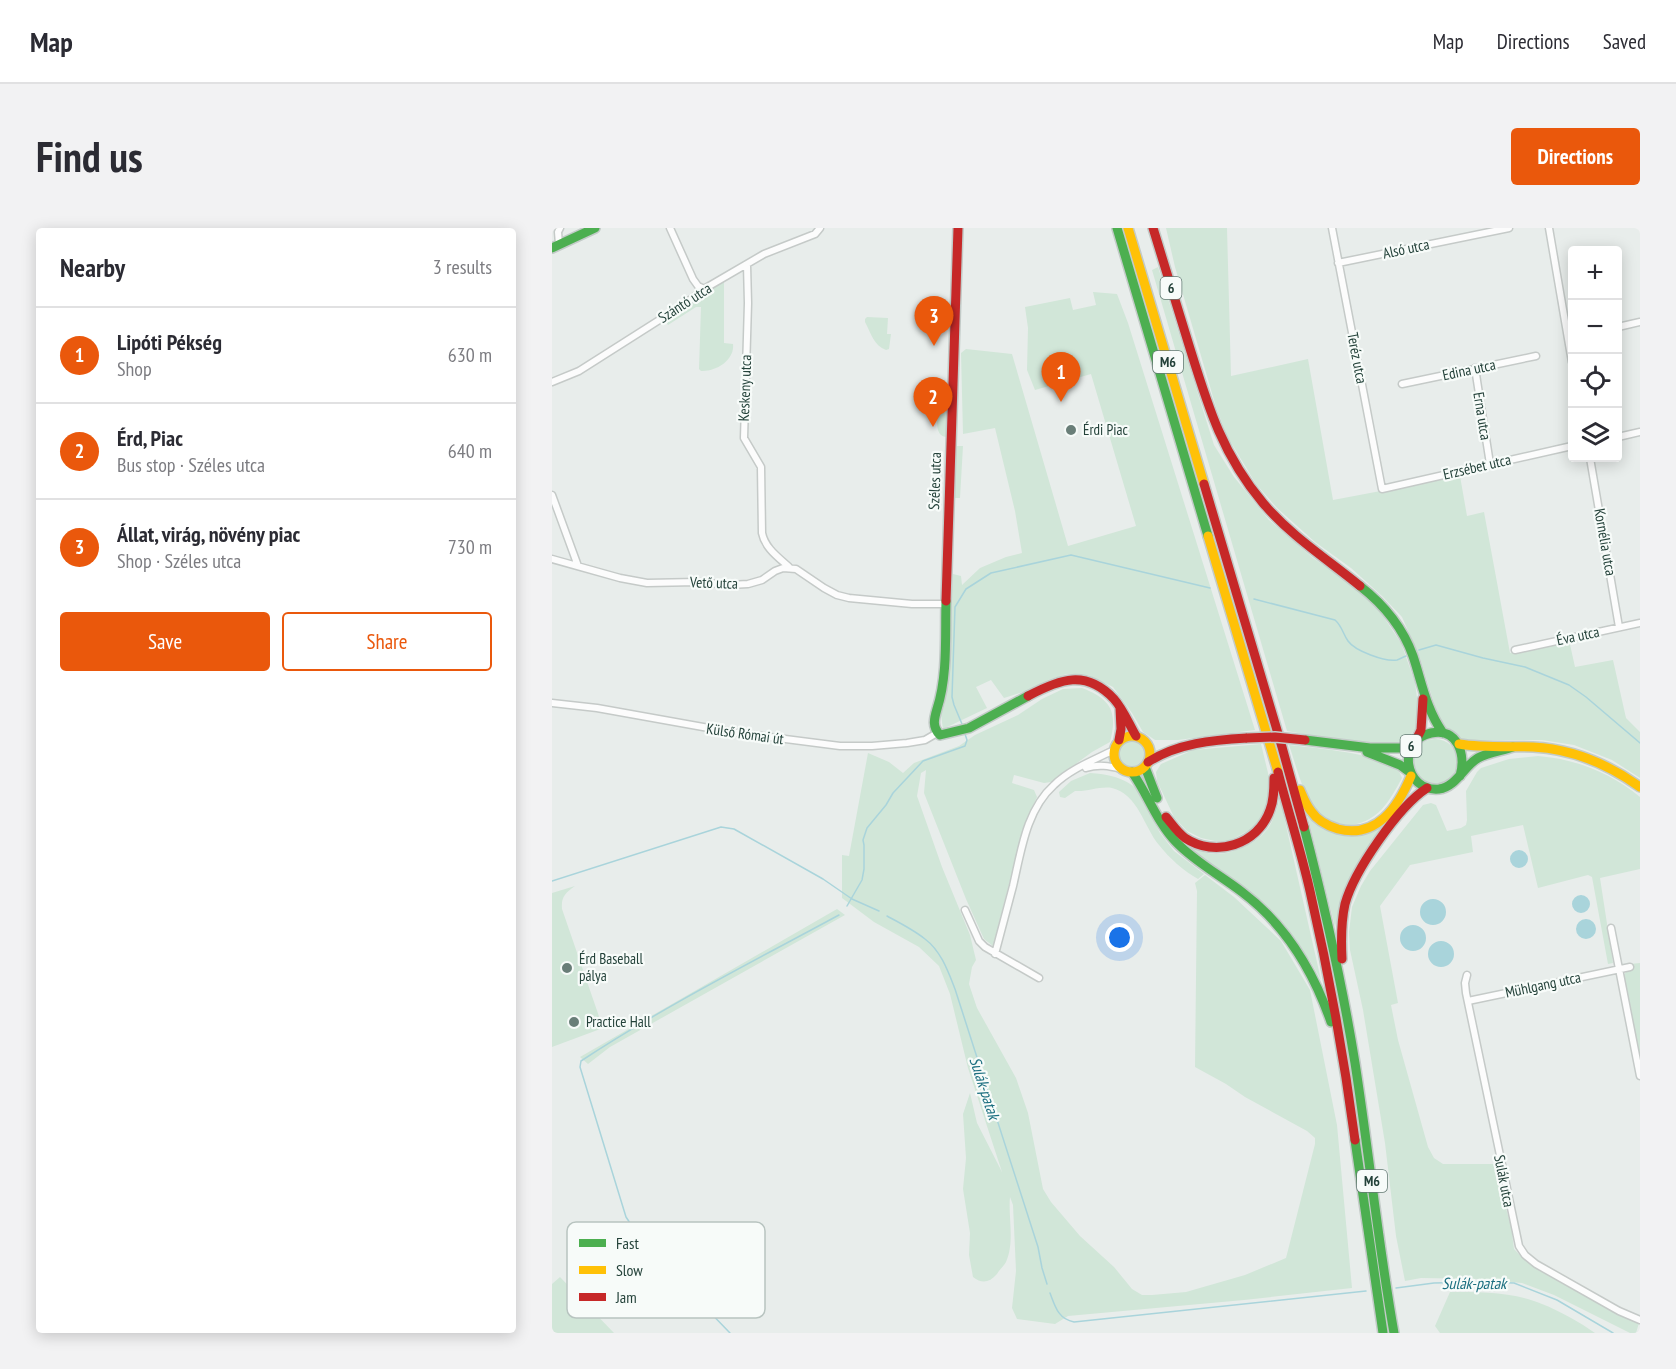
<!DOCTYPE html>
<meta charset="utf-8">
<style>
:root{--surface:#fff;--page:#f2f2f3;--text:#2b2b33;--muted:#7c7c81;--line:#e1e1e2;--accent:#ea580c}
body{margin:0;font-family:"PT Sans Narrow",sans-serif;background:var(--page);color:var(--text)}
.controls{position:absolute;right:18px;top:18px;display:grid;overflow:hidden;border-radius:6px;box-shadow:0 3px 15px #0003}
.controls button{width:54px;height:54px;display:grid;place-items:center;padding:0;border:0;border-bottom:2px solid var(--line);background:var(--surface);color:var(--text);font:30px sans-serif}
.you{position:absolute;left:568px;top:710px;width:21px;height:21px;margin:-15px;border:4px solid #fff;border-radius:50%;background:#1a73e8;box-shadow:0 0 0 9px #1a73e833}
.badge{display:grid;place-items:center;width:39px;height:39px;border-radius:50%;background:var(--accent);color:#fff;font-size:20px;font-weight:700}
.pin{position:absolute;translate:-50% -50px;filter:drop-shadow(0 2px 3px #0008)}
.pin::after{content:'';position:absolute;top:32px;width:21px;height:18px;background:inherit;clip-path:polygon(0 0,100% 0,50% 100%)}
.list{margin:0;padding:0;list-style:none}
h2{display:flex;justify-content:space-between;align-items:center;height:78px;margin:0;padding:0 24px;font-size:26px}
h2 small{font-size:20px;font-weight:400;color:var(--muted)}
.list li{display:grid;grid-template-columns:39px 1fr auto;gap:18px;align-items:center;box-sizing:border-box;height:96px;padding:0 24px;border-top:2px solid var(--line)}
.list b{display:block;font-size:22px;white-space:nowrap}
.list p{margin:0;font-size:20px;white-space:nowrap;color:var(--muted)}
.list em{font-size:20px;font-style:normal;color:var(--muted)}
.actions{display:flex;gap:12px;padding:18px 24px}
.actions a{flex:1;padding:14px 0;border:2px solid var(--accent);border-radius:6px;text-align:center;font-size:21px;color:var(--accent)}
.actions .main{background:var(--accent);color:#fff}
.icon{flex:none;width:33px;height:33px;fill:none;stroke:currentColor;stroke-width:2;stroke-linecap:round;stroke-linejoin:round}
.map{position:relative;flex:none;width:1088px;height:1105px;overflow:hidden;border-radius:6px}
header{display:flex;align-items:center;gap:36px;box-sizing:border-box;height:84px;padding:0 30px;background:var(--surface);border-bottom:2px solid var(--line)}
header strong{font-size:28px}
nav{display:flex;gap:33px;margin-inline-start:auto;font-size:21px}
.intro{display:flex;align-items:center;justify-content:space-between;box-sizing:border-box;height:144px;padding:0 36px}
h1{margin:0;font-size:42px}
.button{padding:15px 27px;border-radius:6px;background:var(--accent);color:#fff;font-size:21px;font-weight:700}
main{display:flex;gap:36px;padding:0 36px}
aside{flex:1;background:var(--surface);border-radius:6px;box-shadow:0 3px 15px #0003}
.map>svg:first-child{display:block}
</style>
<header>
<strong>Map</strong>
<nav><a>Map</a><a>Directions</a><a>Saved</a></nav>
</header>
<div class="intro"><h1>Find us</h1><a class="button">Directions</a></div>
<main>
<aside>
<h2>Nearby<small>3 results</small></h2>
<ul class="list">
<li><span class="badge">1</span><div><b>Lipóti Pékség</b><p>Shop</p></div><em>630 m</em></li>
<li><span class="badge">2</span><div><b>Érd, Piac</b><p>Bus stop · Széles utca</p></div><em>640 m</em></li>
<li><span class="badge">3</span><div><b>Állat, virág, növény piac</b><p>Shop · Széles utca</p></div><em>730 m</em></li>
</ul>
<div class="actions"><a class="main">Save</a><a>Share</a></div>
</aside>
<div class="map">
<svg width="1088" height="1105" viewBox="0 0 1088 1105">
<rect width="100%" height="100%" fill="#e8edeb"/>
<path fill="#d1e6d8" d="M614,0H675L679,148L756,131L781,272L908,248L915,288L932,284L958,425L1017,412L1023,439L1061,432L1074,490L1088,504V550L1060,532L1022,517L990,512H911L894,501L885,485L868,430L850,389L830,368L799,340L763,314L725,280L704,256L675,208L664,179L623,39Z
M606,39L662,217L682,249L717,292L761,330L787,348L825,379L849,415L863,454L866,478L863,501L854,514L846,516L800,515L735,503L600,42Z
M172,52V115L181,116C183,132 164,144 149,143L147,141L149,79H144L116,97L112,92Z
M541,64L565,66L576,95L703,502L626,512H603L591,504L580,485L561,459L536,447L515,446L496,452L474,463L452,470L439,452L424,459L435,480L391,501L389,487L393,475L401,346L409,348L410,357L428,340L454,329L470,325L463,283L443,200L411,206L409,125L414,121L460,126L516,318L584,298L539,146L483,162L475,142L476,100L473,79L518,70L521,82L544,77Z
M315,89L336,90L335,106H339L337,121L334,122C322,118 319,105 313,94V91Z
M395,176L397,178L396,209C381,210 384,186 390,177Z
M404,218H411L408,270H402L403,221Z
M530,460C559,471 566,484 558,514L540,524L499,554L492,555L462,547L460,555L482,562L485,569L472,598L441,718L432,711L414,671L372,565L374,542L369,545L365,568L390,639L418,707L424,732L420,739L417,756L425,780L464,850L476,885L491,961L499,974L528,1008L562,1039L580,1061L590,1067H600L634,1064L693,1047L734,1030L763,916V910L755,903L693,869L674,856L643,839L645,663L643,655L653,647L682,669L729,713L758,762L785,897L800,1060L692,1072L516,1088L503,1096L465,1091L460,1080L464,1043L461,977L458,969C456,989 463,1014 454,1034C452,1038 447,1042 445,1046C437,1055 430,1056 421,1049L417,1027L418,1005L411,961L414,930L411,886L418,865L425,895L450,944L416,840L398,766L387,738L367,719L322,694L290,670V627L297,628L316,525L337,534L351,545L362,535L407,518L423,507L466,487L490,471L511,461Z
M860 534a23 23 0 1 1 46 0a23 23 0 1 1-46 0Z
M567 526a14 14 0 1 1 28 0a14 14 0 1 1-28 0Z
M709,516L717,549V574L703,599L677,613H663L649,610L635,603L622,589L605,553L604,544L609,536L641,522Z
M737,517C761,520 830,525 845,542C848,544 848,546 850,550C844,561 838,572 830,581C809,603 779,603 761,578C749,560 744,537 737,517Z
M986,528C1024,531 1059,545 1088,569V641L1048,650L1061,735L1056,736L1040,649L1036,647L986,660L971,597L919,608L921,624L858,637L828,678L846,775L839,777L846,812L876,919L882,930L891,936H945L953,977L959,998L962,1021L972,1031L1087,1095L1084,1105H1078L1002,1067L970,1055L929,1051L869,1050L853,1053L844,1008L833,915L811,782L798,722L797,704L800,679L809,658L818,643L871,577L879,575L884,577L895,603L909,600L914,597L915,592L914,563L925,544L929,540L957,531Z
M538,545C555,546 572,549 586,562L608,605L622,623L652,646L646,651C632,643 617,630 607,617C592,599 586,566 560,560C548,558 535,564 523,563L513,570L508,569L507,564L519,553Z
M728,571L769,752L757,731L633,617C643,621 654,626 665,626C680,626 702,616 712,605C721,596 724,583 728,571Z
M755,586L782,605L840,589L794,659L783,699Z
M23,658C13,665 9,669 10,681L51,800L0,819V665Z
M285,681L293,687L58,819L36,836L28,829Z
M1088,735V832L1071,748L1074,744L1079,742L1078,736Z
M8,1049L62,1105H0V1056Z
M898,1064C929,1064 962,1064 990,1076C1006,1082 1029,1095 1043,1105H888L883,1098Z"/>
<path fill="#a9d4db" d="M958 631a9 9 0 1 1 18 0a9 9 0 1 1-18 0Z
M1020 676a9 9 0 1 1 18 0a9 9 0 1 1-18 0Z
M868 684a13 13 0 1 1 26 0a13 13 0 1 1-26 0Z
M1024 701a10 10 0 1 1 20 0a10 10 0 1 1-20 0Z
M848 710a13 13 0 1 1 26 0a13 13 0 1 1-26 0Z
M876 726a13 13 0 1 1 26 0a13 13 0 1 1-26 0Z"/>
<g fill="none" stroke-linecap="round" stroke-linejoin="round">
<path stroke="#a9d4db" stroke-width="1.5" d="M702,371L783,392C790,398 791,406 796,413C803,423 833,434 845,432C848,431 851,429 854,428
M867,422L884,417L931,430L973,439L1017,457L1034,469L1088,515
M410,496L402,477L400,469L403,379L414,361L439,345L519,327L658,360
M0,653L169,599L182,601L271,651L300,671L327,683
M295,678L310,652L312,641V617L311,612L315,600L334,577L341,565L371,533L413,518L415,512L413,506
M335,688C348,695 362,702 373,711C389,723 396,743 403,761L486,1019L490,1040L495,1056
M844,1060L882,1055L928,1054L962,1055L1005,1072L1061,1105
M498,1065C503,1078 506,1091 522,1094L814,1063
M178,1105L92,1016L74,989L28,839L29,833C111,779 200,734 287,687"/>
<g stroke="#c5cac8" stroke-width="9">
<path id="street" d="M118,0L141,51L146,58L152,61
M780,0L830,261L1020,218
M997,0L1020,134
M7,16L6,4L8,0
M786,35L957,0
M195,37L196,75L192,210L209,239L210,305C213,320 226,329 237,339
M1066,99L1088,94
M923,140L938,236
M0,154L27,143L134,75L152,61L212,26L263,6L268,0
M850,156L984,128
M1066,209L1088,204
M1038,230L1067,399
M0,267L26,338
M0,331L68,350L95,355L145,354L178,357L196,356L210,352L223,343L231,340L244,341L272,360L285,367L297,370L360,376H394
M963,422L1088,395
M0,475L45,480L179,504L288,518H320L355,515L373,512L385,505
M534,540C547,536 557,538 569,541
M413,682L427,713L433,719L487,750
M1059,700L1088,848
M443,726C449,703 455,681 461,658C469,624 474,582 502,557C518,541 542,532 562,522
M915,747L913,755L914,765L967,1018L973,1027L984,1036L1067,1083L1088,1092
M916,773L1078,739"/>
</g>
<g stroke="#c3cbc8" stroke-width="12">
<path id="fast" d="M565,0L656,308
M0,20L43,0
M808,358C831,376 851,400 861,428C870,455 874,481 891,505
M394,373C393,408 396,447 385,481C382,491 380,499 388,507L417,500L476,468
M753,512L818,520H858
M815,524L848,537L856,543
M593,539L605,570
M580,544C596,567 605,594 624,614C643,634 668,647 690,664C734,697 761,742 779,794
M908,548C914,527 906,499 879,505C844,512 852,564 887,561C904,559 912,538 926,530C937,524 949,523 961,519
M752,599C772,676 790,755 803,835C817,925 826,1015 842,1105
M803,912L831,1105"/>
</g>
<g stroke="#c3cbc8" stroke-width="12">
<path id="slow" d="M576,0L652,256
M656,308L726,544
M562 526a18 18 0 1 1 36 0a18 18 0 1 1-36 0Z
M907,516C932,520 956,518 981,519C1021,521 1056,536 1088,559
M748,562C751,569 754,577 759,583C765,592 776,598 786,601C825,611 846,579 859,548"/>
</g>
<g stroke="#c3cbc8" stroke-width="12">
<path id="jam" d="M601,0C613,38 624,76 636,114C655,175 669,225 711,275C739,308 775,331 808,358
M652,256L730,519L752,599
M394,373L406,0
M476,468C508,451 534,441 562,471C571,481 577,496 584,508
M567,512L569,501L568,480
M864,512L869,502L871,471
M596,534C626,515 661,512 695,510
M726,544C736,583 749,623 758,663C777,746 792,829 803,912
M614,589C620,596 625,604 633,610C663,630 706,617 718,582C722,572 722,561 722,550
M790,731C789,712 789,694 793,676C802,643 846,579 875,560"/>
</g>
<use href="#street" stroke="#fcfcfc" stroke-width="6"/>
<use href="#fast" stroke="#4caf50" stroke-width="9"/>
<use href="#slow" stroke="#ffc107" stroke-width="9"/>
<use href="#jam" stroke="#c62828" stroke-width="9"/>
<g stroke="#c3cbc8" stroke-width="12" stroke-linecap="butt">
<path id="jam-bridge" d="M695,510L723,509L753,512"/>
</g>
<use href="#jam-bridge" stroke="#c62828" stroke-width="9"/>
</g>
<g fill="#697e78" stroke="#f7fbf9" stroke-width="2">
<circle cx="519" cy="202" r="6"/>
<circle cx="15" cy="740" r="6"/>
<circle cx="22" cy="794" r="6"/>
</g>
<g text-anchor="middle" stroke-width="4.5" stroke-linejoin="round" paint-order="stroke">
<g fill="#f7fbf9" stroke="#637a73" stroke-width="1.5">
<rect x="608.5" y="49" width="21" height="22" rx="4.5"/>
<rect x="601" y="123" width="30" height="22" rx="4.5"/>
<rect x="848.5" y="507" width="21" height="22" rx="4.5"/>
<rect x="805" y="942" width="30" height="22" rx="4.5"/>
</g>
<g font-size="14" font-weight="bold" fill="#24423a">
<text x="619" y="65">6</text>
<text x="616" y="139">M6</text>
<text x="859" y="523">6</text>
<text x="820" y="958">M6</text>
</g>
<g font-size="15" fill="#24423a" stroke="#f7fbf9">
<text transform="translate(854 21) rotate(-12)" y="5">Alsó utca</text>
<text transform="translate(133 75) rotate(-33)" y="5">Szántó utca</text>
<text transform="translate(805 130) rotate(79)" y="5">Teréz utca</text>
<text transform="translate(917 142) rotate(-12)" y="5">Edina utca</text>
<text transform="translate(193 160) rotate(-88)" y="5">Keskeny utca</text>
<text transform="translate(930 188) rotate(81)" y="5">Erna utca</text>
<text transform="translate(925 239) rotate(-13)" y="5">Erzsébet utca</text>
<text transform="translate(383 253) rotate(-88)" y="5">Széles utca</text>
<text transform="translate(1053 314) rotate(80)" y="5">Kornélia utca</text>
<text transform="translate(162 355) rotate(2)" y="5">Vető utca</text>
<text transform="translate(1026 408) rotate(-12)" y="5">Éva utca</text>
<text transform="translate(193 506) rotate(8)" y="5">Külső Római út</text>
<text transform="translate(991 757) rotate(-12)" y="5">Mühlgang utca</text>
<text transform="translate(952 953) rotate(79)" y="5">Sulák utca</text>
</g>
<g font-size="15" fill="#24423a" stroke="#f7fbf9" text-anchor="start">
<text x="531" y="207">Érdi Piac</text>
<text x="27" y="736">Érd Baseball<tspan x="27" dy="17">pálya</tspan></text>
<text x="34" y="799">Practice Hall</text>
</g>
<g font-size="16" font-style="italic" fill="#1c6f80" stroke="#f7fbf9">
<text transform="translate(433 860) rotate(72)" y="6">Sulák-patak</text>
<text x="922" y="1061">Sulák-patak</text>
</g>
</g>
<rect x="15" y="994" width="198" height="96" rx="9" fill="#f7fbf9" stroke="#b8c4c0" stroke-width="1.5"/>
<rect x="27" y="1011" width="27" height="8" fill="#4caf50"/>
<rect x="27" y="1038" width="27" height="8" fill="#ffc107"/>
<rect x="27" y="1065" width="27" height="8" fill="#c62828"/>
<g font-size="16" fill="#24423a">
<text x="64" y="1021">Fast</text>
<text x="64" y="1048">Slow</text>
<text x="64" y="1075">Jam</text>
</g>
</svg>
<div class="controls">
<button>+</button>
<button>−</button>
<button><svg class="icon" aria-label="locate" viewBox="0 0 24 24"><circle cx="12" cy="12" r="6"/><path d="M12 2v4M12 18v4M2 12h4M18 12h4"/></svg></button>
<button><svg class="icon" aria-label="layers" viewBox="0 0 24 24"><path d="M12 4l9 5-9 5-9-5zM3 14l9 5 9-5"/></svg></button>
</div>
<div class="you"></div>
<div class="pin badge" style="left:509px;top:174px">1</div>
<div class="pin badge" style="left:381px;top:199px">2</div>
<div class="pin badge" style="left:382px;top:118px">3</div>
</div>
</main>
